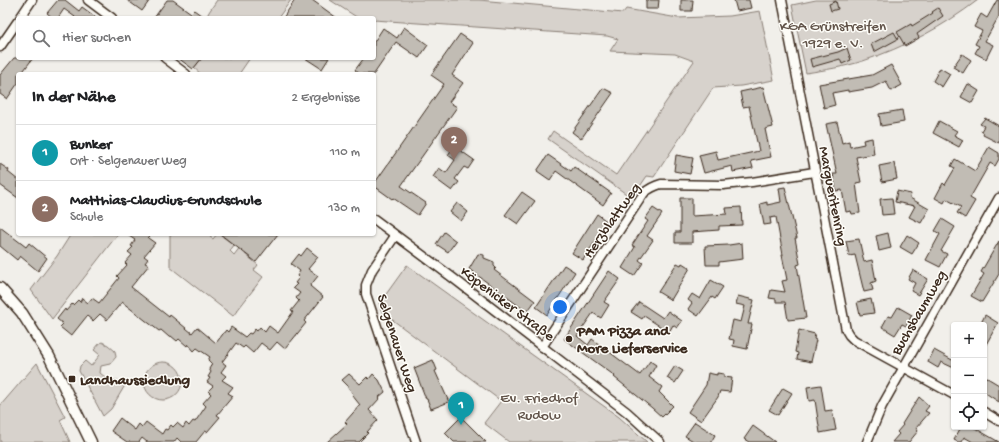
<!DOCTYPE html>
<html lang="de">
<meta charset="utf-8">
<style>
:root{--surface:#fff;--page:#f2f2f2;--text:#202124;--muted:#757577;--line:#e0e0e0;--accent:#2563eb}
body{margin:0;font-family:"Gochi Hand",sans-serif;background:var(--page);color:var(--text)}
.controls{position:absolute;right:12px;bottom:12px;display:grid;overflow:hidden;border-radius:4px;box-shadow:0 1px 3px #0004}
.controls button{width:36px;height:36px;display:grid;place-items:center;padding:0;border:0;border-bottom:1px solid var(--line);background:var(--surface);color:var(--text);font:20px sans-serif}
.you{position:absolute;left:560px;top:307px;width:14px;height:14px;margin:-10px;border:3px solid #fff;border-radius:50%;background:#1a73e8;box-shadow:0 0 0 6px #1a73e833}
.badge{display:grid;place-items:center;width:26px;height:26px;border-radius:50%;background:var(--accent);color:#fff;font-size:13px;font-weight:700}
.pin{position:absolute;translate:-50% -33px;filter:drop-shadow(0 1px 2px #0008)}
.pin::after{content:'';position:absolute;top:21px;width:14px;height:12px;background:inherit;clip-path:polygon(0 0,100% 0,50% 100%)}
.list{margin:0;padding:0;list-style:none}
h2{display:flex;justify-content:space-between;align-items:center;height:52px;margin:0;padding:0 16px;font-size:17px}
h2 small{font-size:13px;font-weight:400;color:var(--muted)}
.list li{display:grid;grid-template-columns:26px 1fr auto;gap:12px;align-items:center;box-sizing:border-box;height:56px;padding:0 16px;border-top:1px solid var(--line)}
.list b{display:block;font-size:15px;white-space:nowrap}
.list p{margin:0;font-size:13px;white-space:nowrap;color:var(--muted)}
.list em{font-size:13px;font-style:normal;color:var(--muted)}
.icon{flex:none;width:22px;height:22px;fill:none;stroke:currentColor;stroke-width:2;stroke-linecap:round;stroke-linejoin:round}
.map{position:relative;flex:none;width:999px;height:442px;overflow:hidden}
.search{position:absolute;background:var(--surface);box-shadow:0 1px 3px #0004;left:16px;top:16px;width:360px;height:44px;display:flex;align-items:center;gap:10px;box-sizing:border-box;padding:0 14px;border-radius:4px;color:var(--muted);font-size:15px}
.panel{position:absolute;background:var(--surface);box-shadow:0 1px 3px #0004;left:16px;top:72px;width:360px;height:164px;border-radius:4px}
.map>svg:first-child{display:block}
</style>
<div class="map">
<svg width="999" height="442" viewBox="0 0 999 442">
<rect width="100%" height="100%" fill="#f1efea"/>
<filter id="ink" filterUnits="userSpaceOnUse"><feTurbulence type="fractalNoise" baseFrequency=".025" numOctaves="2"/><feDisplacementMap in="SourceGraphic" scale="8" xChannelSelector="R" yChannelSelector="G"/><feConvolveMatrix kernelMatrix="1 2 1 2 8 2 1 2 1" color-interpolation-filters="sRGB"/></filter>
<g filter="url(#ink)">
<path fill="#d7d2cc" stroke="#897e75" d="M217,0H291L278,18H206L209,12Z
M330,0H479L623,13L626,9L678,18L730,16L760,11L774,80L741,86L713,88L654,177L647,176L632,198L548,139L553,131L616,175L694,61L675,54L610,51L618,39L607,36L374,20V18H358Z
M816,0H978C943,27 905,47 863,61C844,67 825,70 806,73L792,5Z
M202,58H250L239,74H201L194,68Z
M71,234H118L52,319L31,290L57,256Z
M170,234H212L210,237L213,239L217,234H225L223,237L234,245L230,251L234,255L250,234H260L245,254L258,265L254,270L263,277L233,316L170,267Z
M407,265L619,417L647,442H509L484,423L501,401L382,312L379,304Z
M102,342L108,345L115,351L116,357L110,364L101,366L100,373L105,377L124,383V387L111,409L103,416L79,371L80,366L85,361L91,366L100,355L94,350L100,343Z
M144 381a19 19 0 1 1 38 0a19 19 0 1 1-38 0Z
M37,363L65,417L60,420L70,442H0V406Z"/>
<path fill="#c1bcb4" stroke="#3b2a1e" d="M58,0H65L79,11L82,7L97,18H74L75,17L64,9L58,18H53L47,13Z
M127,0H150L142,11Z
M167,0H173L191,13L194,10L205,18H154Z
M295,0H312L337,18H283Z
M646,0H659L658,9H646Z
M681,0H693L692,11H681Z
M734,0H749L751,8L737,11Z
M997,0H999V16L985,41L993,45L986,59L975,53L979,46L975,44L982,31L974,27L981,14L987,18Z
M836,1L838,9L831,11L829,4Z
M938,8L943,16L917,34L919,38L905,46L897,32L911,24L912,26L933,13L932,12Z
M404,27L428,45L419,58L396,42L374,74H360L355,70L364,58H374V42L383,28L397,38Z
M894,32L898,39L874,52L871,44Z
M460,34L473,43L452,75L463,83L449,102L457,107L401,186L426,203L418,215L393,198L392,199L374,186V184L444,84L431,75Z
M847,48L851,60L842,64L840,59L812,67L810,59L838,52Z
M962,54L971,60L963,73L953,67Z
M14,58H33L21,74H18V83L7,99L0,94V75Z
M178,58H202L193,69Z
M305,58H329L322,69Z
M891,65L902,85L891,91L886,81L872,88L848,92V90L832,93L835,105L824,108L819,84L872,75Z
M940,68L950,74L942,87L933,81Z
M968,84L979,91L972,103L961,97Z
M763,87L773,127L765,129L771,157L751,161L753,168L733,172L732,166L704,173L699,155L716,151L718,160L759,151L749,106L743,107L740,92Z
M603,88L613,93L581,139L572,132Z
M902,110L904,122L881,126L879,114Z
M985,118L999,126V143L983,135L984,133L981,131L984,126L980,124Z
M939,121L957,131L954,135L963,140L959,147L933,133Z
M837,122L842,143L849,141L850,147L864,144L863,140L872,138L874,154L856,157L861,182L856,183L860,213L852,214L851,211L846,212L842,190L836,191L833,174H837L826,124Z
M454,146L474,160L468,169L464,167L455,179L459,182L452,191L433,177L439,168L446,173L455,160L448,155Z
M989,147L999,153V159L995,166L990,163L970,198L975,201L965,218L957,213L961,207L946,199L944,203L935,198L943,183L945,185L955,168L951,166L955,159L975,171Z
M548,155L571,171L574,167L611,193L603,205L556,171L550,180L537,171Z
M676,155L693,158L690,174L674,171Z
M894,163L897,179L882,182L879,166Z
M0,164L9,170L8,172L18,180V198L0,185Z
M785,187L797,238H795L800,264L797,265L806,318L788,320L785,302H776V299L769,298L771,290L785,292L782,281L787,280L782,255H783L776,217L770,218L771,224L764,225L760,204L767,202V205L781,202L779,188Z
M897,191L911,194L910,198L929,209L921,223L909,217L915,206L895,202Z
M522,192L535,201L518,224L505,215Z
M680,198H692V216L727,214L726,208L741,207L742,225L719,226V230L692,232V243H675V232H680Z
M892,198L894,214L882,215L880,199Z
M457,203L468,212L461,221L450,212Z
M653,208L662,214L647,236L653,240L639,260L643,263L634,276L622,268L635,247L632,245L648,221L645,219Z
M597,214L608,222L583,260L572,253Z
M942,219L955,227L941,251L947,254L940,267L926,260L940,234L935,231Z
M0,227L26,247L29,243L47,258L38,271L20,256L17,260L0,246Z
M444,232L456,241L448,252L436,244Z
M888,233L891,248L879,251L876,236Z
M126,234H152L148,238L155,243L144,256L148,259L145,263L149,265L131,287L169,317L170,315L192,333L197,327L216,343L226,330L228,332L231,327L245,337L249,333L251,334L255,329L257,331L260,327L265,332L269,326L278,333L293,312L291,311L299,301L296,298L300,293L293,288L297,284L295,283L299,278L297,276L300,271L291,264L299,254L301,256L307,248L318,257L308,269L318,276L310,286L323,297L304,321L306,323L285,349L277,342L270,350L261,343L253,353L245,346L243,348L236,343L222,362L226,365L221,372L226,376L222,380L233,387L228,393L233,396L217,415L220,417L207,432L205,431L196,442H181L177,438L174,442H147L142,438L139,442H127L111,431L120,418L135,430L139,424L142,427L146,422L162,434L165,429L167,430L171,425L173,427L177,423L183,428L186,423L189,426L193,421L195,422L206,406L203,403L211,394L208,391L213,386L207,382L210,378L208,377L211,372L209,369L212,364L208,360L210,357L197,348L194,351L188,344L187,346L179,339L177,341L171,336L169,337L161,330L159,331L122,302L107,320L100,314L93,321L87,316L71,336L60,327L63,324L57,319L65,309L66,311L72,304L73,305L78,300L80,302L82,298L88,303L92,298L99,303L119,278L117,276L127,265L125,263L132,255L128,252L133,247L131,246L135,240Z
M220,234H278L256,262Z
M907,235L919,243L912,254L900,247Z
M859,239L864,262L872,260L876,281L871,283L873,290L864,292L855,255L849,256L846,241Z
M999,241V274L982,302L971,296L984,274L981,272Z
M742,243L743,259L719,262V265H706L705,246L729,245Z
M478,254L484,255V258L494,262V266L496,268L494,270L535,301L527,312L469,269Z
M677,263L681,265L682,263L690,268L671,300L658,292Z
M564,265L575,272L547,315L536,307Z
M913,270L928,279L918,295L911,291L915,283L908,279Z
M609,271L620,279L604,302L609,305L601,318L593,313L577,336L588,345L592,339L640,375L650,361L656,365L649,377L662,387L659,392L673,406L662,417L652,408L614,377L615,376L564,339Z
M711,280L723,287L715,299L712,297L698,316L688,309L692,303L688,300L692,294L700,299Z
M738,296L754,300L748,324H752L747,349L733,346L734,340L729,339L733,320L741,322L745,306L736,304Z
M871,299L874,313L860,315L857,302Z
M639,302L663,318L668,311L682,321L677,328L673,325L669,332L644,316L642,319L631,312Z
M898,307L912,315L906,326L902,324L895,335L882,327L888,316L892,317Z
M985,315L998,323L984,348V325H980Z
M799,330L815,334L814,339L816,340L811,362L797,359L798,353L795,352Z
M934,350L954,361V368L941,362L938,368L928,362Z
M433,360L437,370L435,371L449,402L431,409L427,399H426L414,368Z
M675,366L683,371L675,383L667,378Z
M708,373L717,375V373L724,374V377L732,378L730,392L720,391L718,397L701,421L688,412L706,385Z
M349,374L360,384L367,377L369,379L373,374L379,380L385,392L379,397L380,398L369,410L378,420L367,432L368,433L359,442H327L347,424L345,422L360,405L352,395L353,394L348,387V386L342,380Z
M984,376L999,385V402L984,392Z
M821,385L825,411L832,410L836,430L820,433L815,400L809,401L807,387Z
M783,388L792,393L778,415L769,410Z
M919,397L929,406L925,411L929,413L916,428L918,431L909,442H892L899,434L897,432L903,425L902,424Z
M461,417L486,442H454L445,433Z
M695,422L715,435L711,442H695L685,436Z
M753,426L775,442H749L744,439Z
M961,427H973L999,442H973L964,437L961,442H958L954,440Z"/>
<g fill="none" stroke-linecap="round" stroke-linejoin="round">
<g stroke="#3b2a1e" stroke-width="11">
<path id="minor" d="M88,0L112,18
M782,0L846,330L849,335L854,340L954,395
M20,18L32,0
M0,47L18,21
M165,58L186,74
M374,219L453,278L627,412L660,442
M395,236L372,270L366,285V294L416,442
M542,347L644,193C650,188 654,186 661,184L723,185L752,182L814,172
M984,412L999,421
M867,442L882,406L999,198"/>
</g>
<g stroke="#3b2a1e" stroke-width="13">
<path id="tertiary" d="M0,288L22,313L49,356L91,442"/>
</g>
<use href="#minor" stroke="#fdfcf7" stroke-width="8"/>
<use href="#tertiary" stroke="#fdfcf7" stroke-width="10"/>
</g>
</g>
<g fill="#3b2a1e" stroke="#fdfcf7" stroke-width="1.5">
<circle cx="569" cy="339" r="4"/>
<rect x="68" y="375" width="8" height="8" rx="2"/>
</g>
<g text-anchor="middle" stroke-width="3" stroke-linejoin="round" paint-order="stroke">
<g font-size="15" fill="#62544a" stroke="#fdfcf7">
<text x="833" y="30">KGA Grünstreifen<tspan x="833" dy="17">1929 e. V.</tspan></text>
<text x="539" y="402">Ev. Friedhof<tspan x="539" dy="17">Rudow</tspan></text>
</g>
<g font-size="15" fill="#3b2a1e" stroke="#fdfcf7">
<text transform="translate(834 196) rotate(79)" y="5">Margueritenring</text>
<text transform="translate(611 220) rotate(-55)" y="5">Herzblattweg</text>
<text transform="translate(508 303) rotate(37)" y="5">Köpenicker Straße</text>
<text transform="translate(918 312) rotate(-60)" y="5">Buchsbaumweg</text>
<text transform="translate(398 343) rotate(72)" y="5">Selgenauer Weg</text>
</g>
<g font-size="15" font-weight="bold" fill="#3b2a1e" stroke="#fdfcf7" text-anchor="start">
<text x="577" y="335">PAM Pizza and<tspan x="577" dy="17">More Lieferservice</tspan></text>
<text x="80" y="384">Landhaussiedlung</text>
</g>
</g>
</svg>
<div class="controls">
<button>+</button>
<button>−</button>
<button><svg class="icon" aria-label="locate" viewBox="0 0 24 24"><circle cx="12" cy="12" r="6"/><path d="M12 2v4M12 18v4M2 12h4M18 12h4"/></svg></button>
</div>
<div class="you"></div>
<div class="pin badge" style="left:461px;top:425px;background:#0f9aa8">1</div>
<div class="pin badge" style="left:454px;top:160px;background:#8d6e63">2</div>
<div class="search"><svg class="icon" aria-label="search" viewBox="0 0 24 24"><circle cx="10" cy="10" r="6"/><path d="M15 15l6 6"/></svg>Hier suchen</div>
<section class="panel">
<h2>In der Nähe<small>2 Ergebnisse</small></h2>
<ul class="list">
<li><span class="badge" style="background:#0f9aa8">1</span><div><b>Bunker</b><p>Ort · Selgenauer Weg</p></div><em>110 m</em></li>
<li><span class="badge" style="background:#8d6e63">2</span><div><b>Matthias-Claudius-Grundschule</b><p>Schule</p></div><em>130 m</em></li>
</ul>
</section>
</div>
